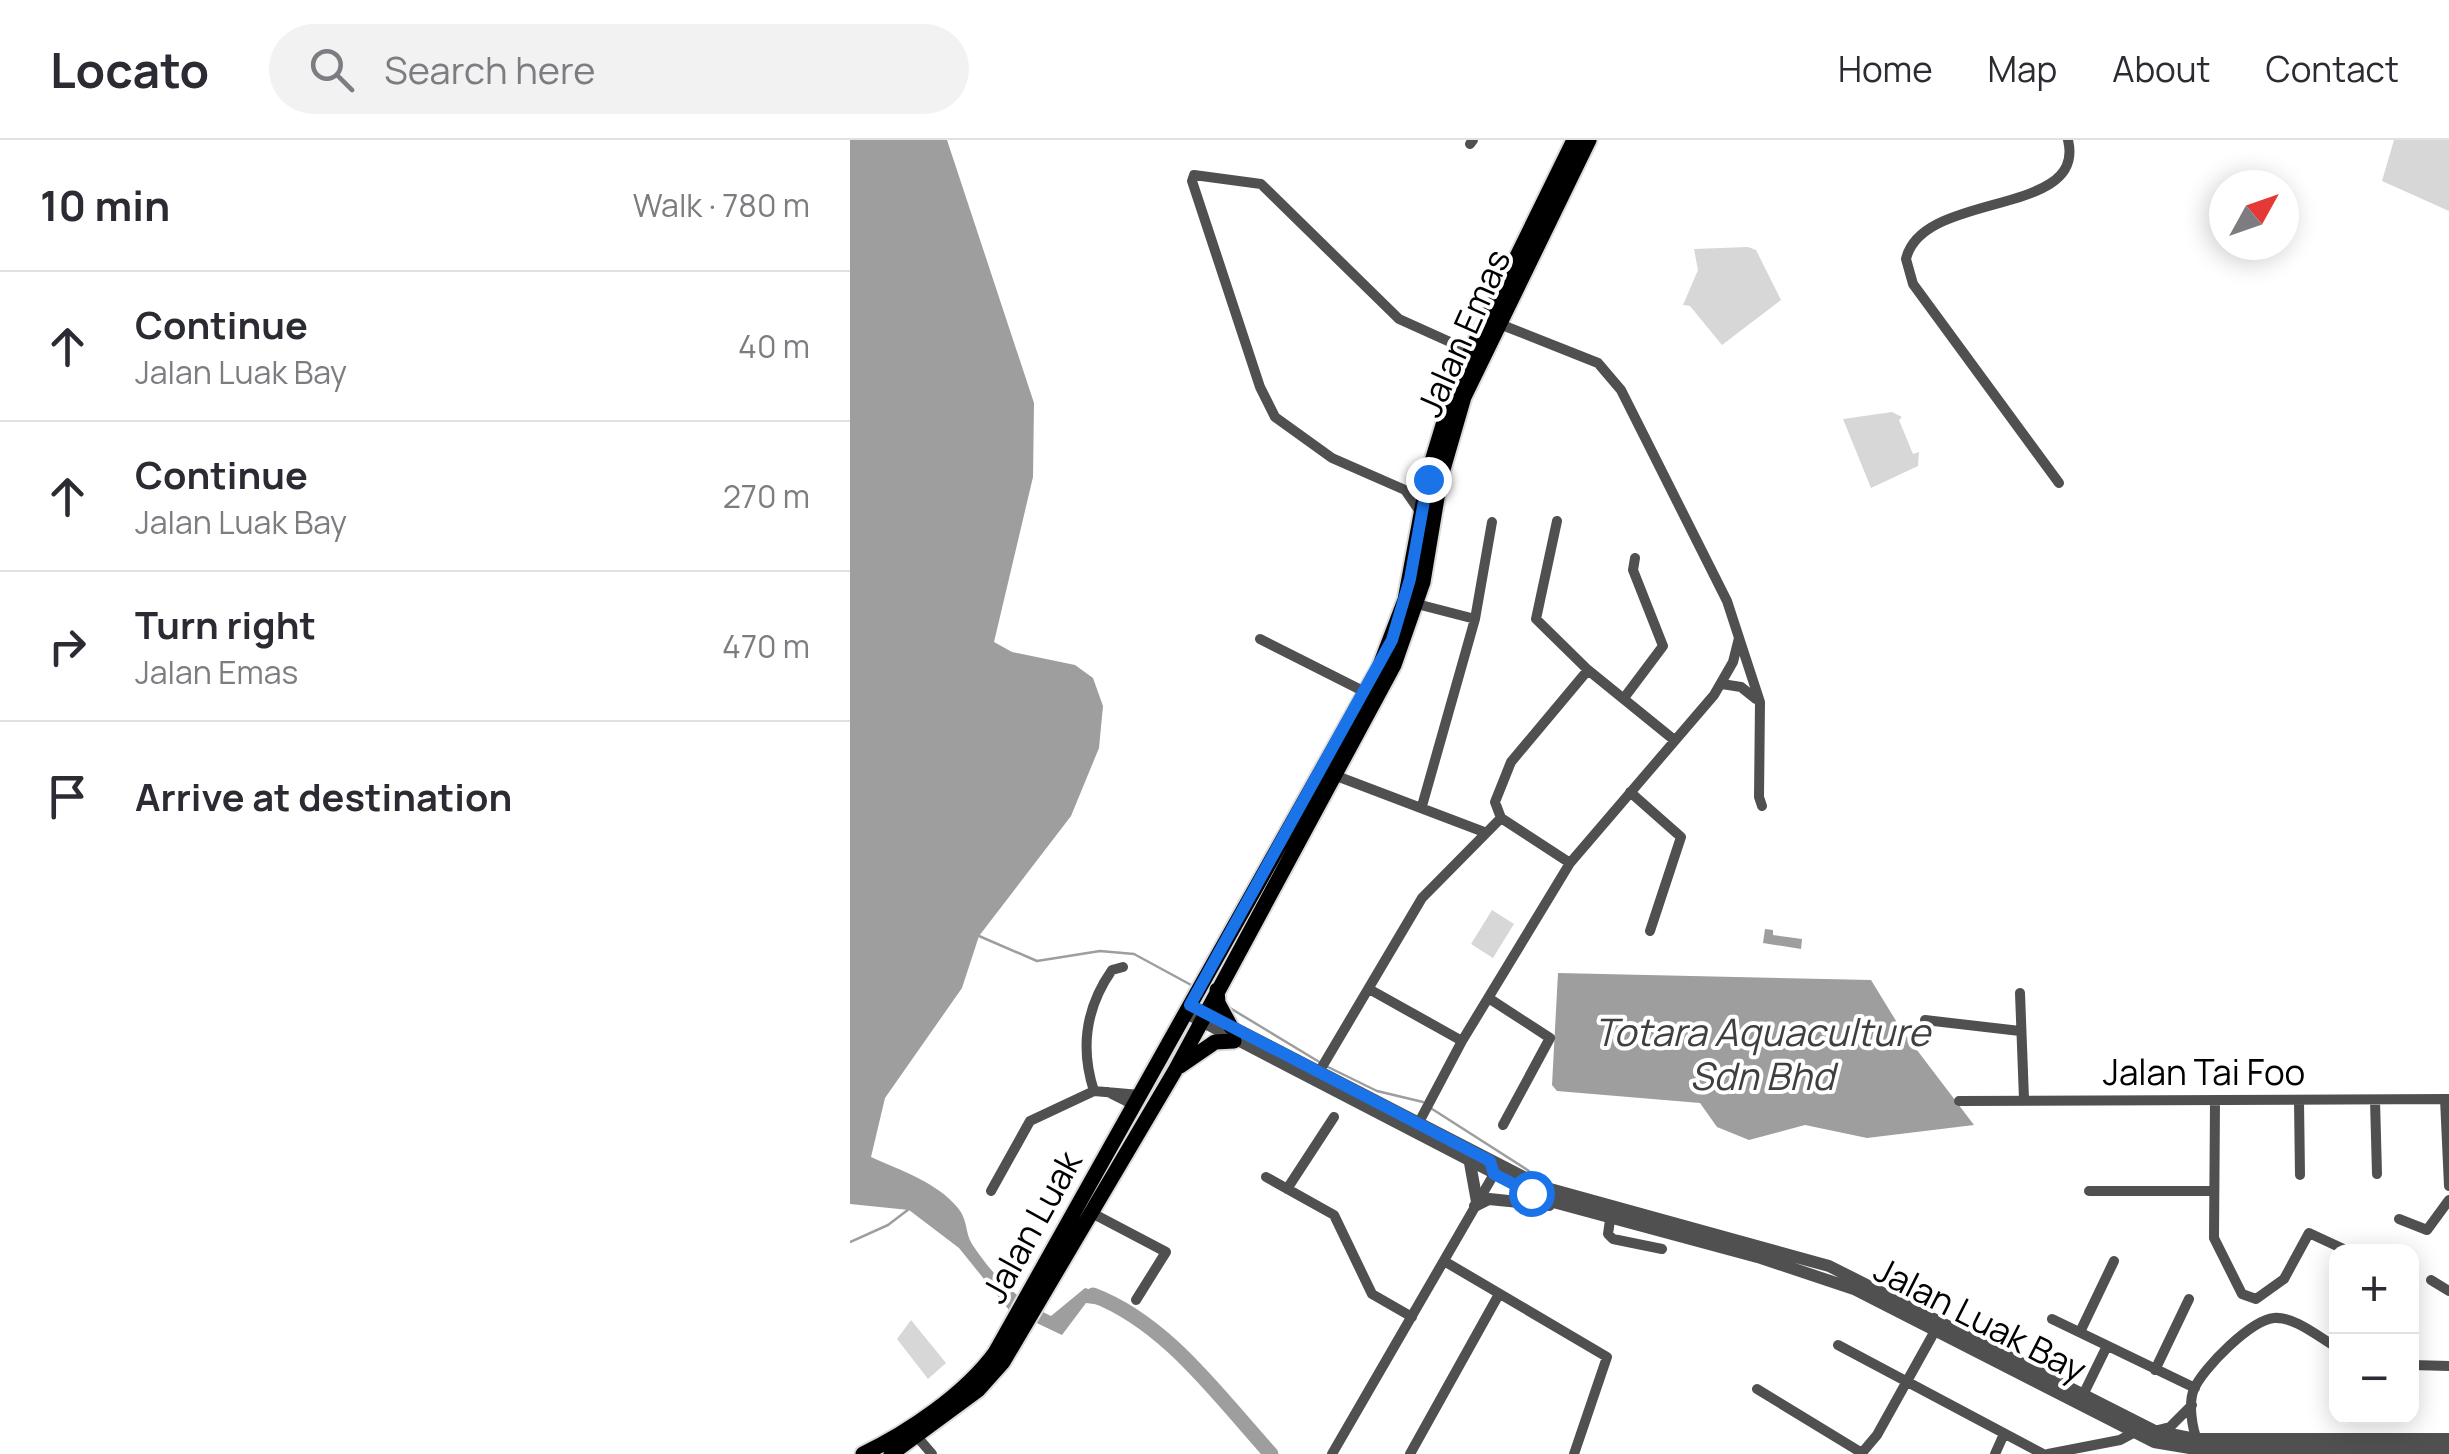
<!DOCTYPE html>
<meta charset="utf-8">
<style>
:root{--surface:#fff;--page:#f2f2f3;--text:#2b2b33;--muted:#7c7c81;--line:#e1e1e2}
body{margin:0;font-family:Manrope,sans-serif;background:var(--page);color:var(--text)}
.controls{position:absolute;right:30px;bottom:30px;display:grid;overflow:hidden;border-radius:20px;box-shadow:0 5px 25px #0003}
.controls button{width:90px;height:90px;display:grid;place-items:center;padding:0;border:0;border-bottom:2px solid var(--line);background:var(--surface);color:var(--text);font:50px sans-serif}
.compass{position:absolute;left:1359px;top:30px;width:90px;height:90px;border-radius:50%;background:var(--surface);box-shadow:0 5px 25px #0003;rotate:50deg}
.stop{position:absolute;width:30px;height:30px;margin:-22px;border:8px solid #1a73e8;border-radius:50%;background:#fff}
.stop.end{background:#1a73e8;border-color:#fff;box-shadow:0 2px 10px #0008}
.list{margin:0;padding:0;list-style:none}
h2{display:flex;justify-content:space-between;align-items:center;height:130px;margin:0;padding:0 40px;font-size:42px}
h2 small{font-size:32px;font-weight:400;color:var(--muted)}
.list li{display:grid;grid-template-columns:65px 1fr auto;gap:30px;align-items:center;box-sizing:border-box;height:150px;padding:0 40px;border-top:2px solid var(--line)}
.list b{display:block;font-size:38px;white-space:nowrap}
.list p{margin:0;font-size:32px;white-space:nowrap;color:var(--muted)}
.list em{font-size:32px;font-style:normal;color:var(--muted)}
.icon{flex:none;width:55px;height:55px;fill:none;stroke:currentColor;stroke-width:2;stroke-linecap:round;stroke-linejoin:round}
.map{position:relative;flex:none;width:1599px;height:1314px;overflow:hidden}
header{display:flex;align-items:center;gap:60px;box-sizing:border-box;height:140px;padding:0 50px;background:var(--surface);border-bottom:2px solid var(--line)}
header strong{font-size:48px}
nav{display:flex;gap:55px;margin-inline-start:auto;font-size:35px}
.search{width:700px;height:90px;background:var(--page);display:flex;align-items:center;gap:25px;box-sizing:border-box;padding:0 35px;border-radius:55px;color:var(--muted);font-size:38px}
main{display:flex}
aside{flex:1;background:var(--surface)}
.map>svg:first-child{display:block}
</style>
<header>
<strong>Locato</strong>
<div class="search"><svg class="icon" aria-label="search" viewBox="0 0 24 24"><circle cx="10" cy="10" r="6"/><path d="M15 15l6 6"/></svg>Search here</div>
<nav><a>Home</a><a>Map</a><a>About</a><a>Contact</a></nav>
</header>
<main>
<aside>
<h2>10 min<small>Walk · 780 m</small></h2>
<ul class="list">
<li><svg class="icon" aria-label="ahead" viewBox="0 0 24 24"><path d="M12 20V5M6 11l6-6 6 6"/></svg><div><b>Continue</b><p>Jalan Luak Bay</p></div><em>40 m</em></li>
<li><svg class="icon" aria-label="ahead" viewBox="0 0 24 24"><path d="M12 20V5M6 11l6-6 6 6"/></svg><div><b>Continue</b><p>Jalan Luak Bay</p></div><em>270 m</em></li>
<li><svg class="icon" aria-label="right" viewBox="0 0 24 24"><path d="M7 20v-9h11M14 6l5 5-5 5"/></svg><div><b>Turn right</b><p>Jalan Emas</p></div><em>470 m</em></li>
<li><svg class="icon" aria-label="arrive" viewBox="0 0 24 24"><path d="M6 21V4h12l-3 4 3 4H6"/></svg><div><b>Arrive at destination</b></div></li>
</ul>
</aside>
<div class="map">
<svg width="1599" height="1314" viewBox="0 0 1599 1314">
<rect width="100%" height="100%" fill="#fff"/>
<path fill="#d7d7d7" d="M1544,0H1599V71L1532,41Z
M898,107L906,110L931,160L872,205L840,166L833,165L848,130L844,109Z
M1042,272L1052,277L1049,280L1063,314L1069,312L1068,326L1021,348L993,279Z
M642,770L664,784L643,818L621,804Z
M61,1180L96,1223L78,1239L47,1199Z"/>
<path fill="#9e9e9e" d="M0,0H97L184,263L183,337L144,502L162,512L225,525L243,538L253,566L249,608L221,676L129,796L112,848L35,958L21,1017C50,1030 88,1043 108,1068C118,1080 115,1093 122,1104C143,1136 167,1160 201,1176L235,1148L261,1156L259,1166L236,1163L212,1195L159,1170L109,1108L59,1070L0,1064Z
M915,789L923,790V795L952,799L951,809L913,803Z
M708,833L1021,840L1051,889L1124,985L1017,998L955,985L899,1000L867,987L850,963L707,951L702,945Z"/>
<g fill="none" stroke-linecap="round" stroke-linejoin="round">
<path stroke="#9e9e9e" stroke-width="2.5" d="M129,796L187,821L250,811L284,814L343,846
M380,868L471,923
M478,927L527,951L573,962
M579,967L679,1031
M0,1102L38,1085L59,1069"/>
<path stroke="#9e9e9e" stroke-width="15" d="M243,1155C317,1183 369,1257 421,1314"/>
<g stroke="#dbdbdb" stroke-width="19">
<path id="primary" d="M367,850L368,863L381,887
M330,926L365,902L384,901
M13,1314C59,1292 115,1254 145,1213L529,528L555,460L579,331L607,239L724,0
M41,1314L128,1250L153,1222L326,929L544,525L573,442L590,340L614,257L739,0"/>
</g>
<path stroke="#505050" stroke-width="10" d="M620,4L623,0
M647,183L748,223L771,250L877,461L910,562L909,657L912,666
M1209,343L1063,144L1056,119C1072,50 1237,78 1218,0
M571,373L555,350L482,318L425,277L410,247L342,41L344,35L411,44L549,179L620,211
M707,381L686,479L738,530L823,599
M567,464L625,479
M410,499L515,552
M872,544L891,547L906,559
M774,558L813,506L783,430L785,418
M484,635L634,692
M780,652L831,697L800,791
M572,666L625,479L642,382
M651,678L645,662L661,622L738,530
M651,678L720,723
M519,849L612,901
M1170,853L1174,959
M640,859L700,898L653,985
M1075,880L1170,891
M469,932L572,758L651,678
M244,951C230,908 236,867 262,830L273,827
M258,952L284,965
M1595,959L1599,1046
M1525,960L1527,1034
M1109,961L1599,959
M1365,961L1364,1098L1392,1154L1406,1159L1434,1139L1459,1093L1500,1112
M1449,961L1450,1035
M567,986L612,901L720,723L864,555L883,522L889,498
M416,1037L484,1075L522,1154L562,1177
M437,1049L484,977
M141,1051L180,981L244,951L290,955
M1239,1051H1363
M240,1072L316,1112L286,1160
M1549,1079L1577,1090L1599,1060
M760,1080L758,1094L763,1099L812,1109
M594,1121L757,1217L724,1314
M1581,1140L1599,1151
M1202,1179L1345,1248
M1230,1192L1264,1121
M988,1205L1193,1314
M1562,1225L1599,1226
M1305,1230L1339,1159
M907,1249L1012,1313
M1233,1255L1257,1206
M1308,1290L1320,1287L1342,1265
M63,1292L82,1314
M1348,1302C1342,1289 1338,1263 1344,1249C1353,1228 1401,1180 1424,1178C1444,1176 1470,1198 1486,1207
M482,1314L644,1034
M560,1314L648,1156
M1011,1314L1027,1295L1086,1189
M1145,1314L1154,1294
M1198,1314L1270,1300L1283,1293"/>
<path stroke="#505050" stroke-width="12" d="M340,865L693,1047L979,1126L1305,1291L1345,1299H1599
M336,873L696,1060L911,1118L1004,1149L1304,1302L1357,1311L1599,1310
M620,1023L627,1062
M625,1066L639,1059L699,1065"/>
<use href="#primary" stroke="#000" stroke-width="15"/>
</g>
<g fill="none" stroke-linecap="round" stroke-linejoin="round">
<path stroke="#1a73e8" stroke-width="12" d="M578,339L560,439L542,500L340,865L640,1021L644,1034L681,1053"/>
</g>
<g text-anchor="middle" stroke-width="8" stroke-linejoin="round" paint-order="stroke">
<g font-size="35" fill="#000" stroke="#fff">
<text transform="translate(614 193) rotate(-66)" y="12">Jalan Emas</text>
<text x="1354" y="945">Jalan Tai Foo</text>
<text transform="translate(182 1087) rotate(-61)" y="12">Jalan Luak</text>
<text transform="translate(1130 1180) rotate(27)" y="12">Jalan Luak Bay</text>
</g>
<g font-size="38" font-style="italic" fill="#3f3f3f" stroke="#fff">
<text x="912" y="906">Totara Aquaculture<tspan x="912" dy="44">Sdn Bhd</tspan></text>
</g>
</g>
</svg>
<div class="controls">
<button>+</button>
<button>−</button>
</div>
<svg class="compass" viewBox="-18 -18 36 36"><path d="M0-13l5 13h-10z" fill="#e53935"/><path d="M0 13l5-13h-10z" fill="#7c7c81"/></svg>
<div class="stop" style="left:681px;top:1053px"></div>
<div class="stop end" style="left:578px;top:339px"></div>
</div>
</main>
